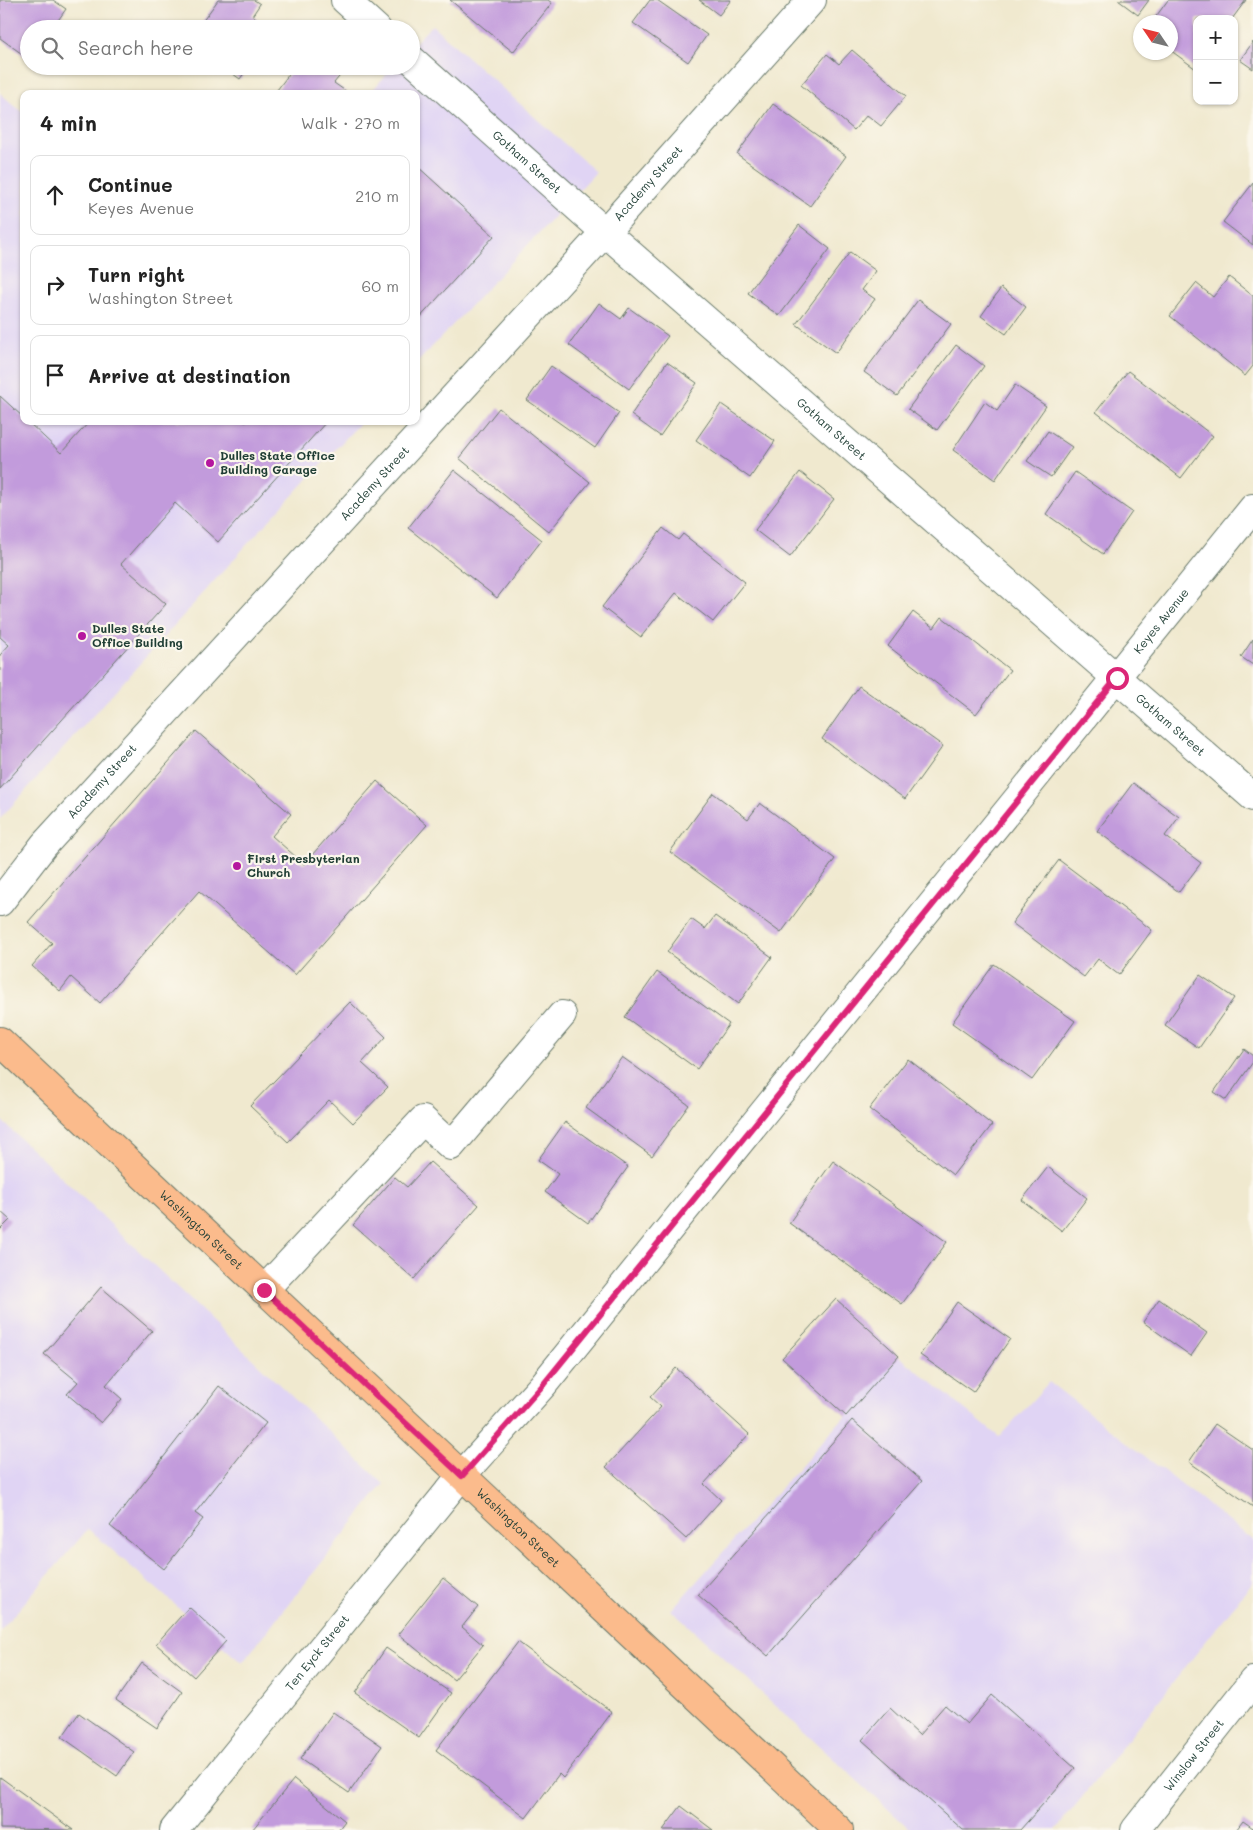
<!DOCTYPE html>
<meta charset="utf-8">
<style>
:root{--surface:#fff;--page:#f2f2f2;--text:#222;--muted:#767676;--line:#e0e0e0}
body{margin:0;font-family:Mali,sans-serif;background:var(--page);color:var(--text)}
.controls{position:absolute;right:15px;top:15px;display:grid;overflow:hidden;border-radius:10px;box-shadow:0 1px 4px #0004}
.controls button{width:45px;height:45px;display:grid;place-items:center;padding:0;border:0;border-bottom:1px solid var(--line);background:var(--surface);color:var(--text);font:25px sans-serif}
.compass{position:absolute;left:1133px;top:15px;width:45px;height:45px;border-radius:50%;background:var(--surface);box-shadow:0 1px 4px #0004;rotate:305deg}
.stop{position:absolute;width:15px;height:15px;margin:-11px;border:4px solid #db2777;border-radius:50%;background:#fff}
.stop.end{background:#db2777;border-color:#fff;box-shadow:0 1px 5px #0008}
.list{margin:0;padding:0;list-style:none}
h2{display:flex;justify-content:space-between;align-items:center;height:65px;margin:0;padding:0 20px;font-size:21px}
h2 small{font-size:16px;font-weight:400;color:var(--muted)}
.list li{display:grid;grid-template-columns:32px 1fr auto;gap:15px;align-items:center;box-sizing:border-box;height:80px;margin:0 10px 10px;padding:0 10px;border:1px solid var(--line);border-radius:10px}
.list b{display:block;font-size:19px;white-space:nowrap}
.list p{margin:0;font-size:16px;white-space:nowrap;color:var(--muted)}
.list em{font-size:16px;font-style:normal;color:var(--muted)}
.icon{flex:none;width:28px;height:28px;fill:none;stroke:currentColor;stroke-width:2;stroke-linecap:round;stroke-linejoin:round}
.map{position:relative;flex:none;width:1253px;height:1830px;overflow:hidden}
.search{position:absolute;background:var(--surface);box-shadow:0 1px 4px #0004;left:20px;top:20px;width:400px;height:55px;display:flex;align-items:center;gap:12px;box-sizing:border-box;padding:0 18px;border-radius:28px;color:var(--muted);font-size:19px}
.panel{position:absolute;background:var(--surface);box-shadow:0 1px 4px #0004;left:20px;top:90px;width:400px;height:335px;border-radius:10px}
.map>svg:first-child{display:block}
</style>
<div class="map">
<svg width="1253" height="1830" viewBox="0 0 1253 1830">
<rect width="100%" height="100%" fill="#fbf7ec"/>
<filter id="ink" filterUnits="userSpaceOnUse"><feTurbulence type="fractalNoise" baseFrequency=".02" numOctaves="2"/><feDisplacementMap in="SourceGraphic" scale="10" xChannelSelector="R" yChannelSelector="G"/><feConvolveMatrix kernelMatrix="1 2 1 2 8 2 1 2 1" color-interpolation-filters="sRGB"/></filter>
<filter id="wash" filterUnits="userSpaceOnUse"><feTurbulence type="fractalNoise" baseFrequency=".0096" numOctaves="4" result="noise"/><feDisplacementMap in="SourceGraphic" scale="20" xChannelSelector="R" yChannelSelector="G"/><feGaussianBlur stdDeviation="1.12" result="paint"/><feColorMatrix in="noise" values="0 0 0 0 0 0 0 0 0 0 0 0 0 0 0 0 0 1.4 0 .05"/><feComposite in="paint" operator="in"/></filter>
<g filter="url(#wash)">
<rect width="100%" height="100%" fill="#f0e9cf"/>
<path fill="#e0d4f4" d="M432,25L596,172L416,364V94H369L394,66H411V47Z
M0,93L24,114V421H362L252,539L0,819Z
M0,1119L384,1484L242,1663L88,1529L0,1631Z
M899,1356L999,1437L1049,1382L1253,1540V1582L1056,1830H911L671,1610Z"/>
<g id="blocks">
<path fill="#c29bdc" d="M0,0H53L66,9L52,29H29V59L0,38Z
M218,0H254L260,4L252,16L269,29H197Z
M450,0H548L552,3L513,52Z
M650,0H657L707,35L688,62L633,23Z
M699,0H731L719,15Z
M1118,0H1149L1138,15Z
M1168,0H1246L1232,19H1197L1196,69L1170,50V22H1152Z
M1253,42V69L1240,60Z
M852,50L906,96L881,126L867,115L854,130L801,85L827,54L839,64Z
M222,66H249L240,79Z
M295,66H335L343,72L334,83L347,92L274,94Z
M773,104L846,156L810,206L737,154Z
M416,165L494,236L416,322Z
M1253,183V245L1223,222Z
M799,225L830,249L779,316L748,293Z
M850,252L876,271L862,290L875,299L836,353L796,324Z
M1229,277L1253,296V366L1245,376L1170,316L1196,283L1213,297Z
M1001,288L1026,307L1006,334L981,316Z
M918,300L951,324L897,396L864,372Z
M599,303L621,319L629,308L668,336L629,389L569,345Z
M956,345L984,366L937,430L908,409Z
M667,362L697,383L660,436L631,415Z
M551,366L619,413L595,448L527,400Z
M1128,371L1213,436L1181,478L1096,412Z
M1015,385L1046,406L995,480L953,450L985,402L997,411Z
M0,396L24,418V421H27L61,453L90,421H327L218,542L175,503L121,564L166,604L0,789V655L9,645L0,637Z
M721,404L775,441L750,478L696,440Z
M499,408L590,482L549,532L459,458Z
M1048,431L1072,447L1051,477L1027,461Z
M454,470L542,540L497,598L408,528Z
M800,472L834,499L790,557L755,530Z
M1075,472L1132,512L1103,554L1046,514Z
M663,528L678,540L683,534L745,582L713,622L676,593L641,637L602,607Z
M913,612L934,628L942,617L1010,670L976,714L888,646Z
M1253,639V665L1241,657Z
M859,686L943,746L905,799L822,739Z
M196,731L291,814L272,836L304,864L377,781L427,825L295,975L199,891L100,1003L71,977L60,991L32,966L52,943L28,922Z
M1133,783L1179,817L1165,836L1201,863L1179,892L1097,831Z
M713,793L748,819L760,803L835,859L781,933L670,852Z
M1059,860L1152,930L1119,975L1098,959L1084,977L1012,923Z
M715,916L772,957L738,1004L667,952L691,919L705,929Z
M994,964L1075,1021L1032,1080L952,1023Z
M657,972L729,1024L697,1069L625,1017Z
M1200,975L1234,998L1199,1048L1165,1025Z
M350,1002L386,1037L362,1063L388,1087L353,1123L329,1100L288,1142L250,1106Z
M1244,1049L1253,1056V1062L1226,1100L1214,1092Z
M622,1057L689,1105L652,1156L586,1108Z
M908,1059L992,1125L953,1175L869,1109Z
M565,1122L628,1167L588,1223L545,1192L558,1174L538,1160Z
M833,1161L947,1242L902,1304L789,1223Z
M430,1162L479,1205L414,1279L353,1225L395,1177L407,1187Z
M1048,1167L1087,1198L1062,1231L1022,1200Z
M0,1211L10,1220L0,1230Z
M101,1287L152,1331L106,1385L122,1399L101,1423L67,1394L78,1382L44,1354Z
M836,1299L899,1356L846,1416L782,1358Z
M1159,1299L1207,1333L1191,1356L1143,1322Z
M957,1302L1010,1339L973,1392L920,1355Z
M676,1368L749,1434L704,1484L721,1500L686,1539L606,1467L661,1407L650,1397Z
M219,1386L266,1423L195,1513L203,1519L164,1569L110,1526Z
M852,1420L922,1481L768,1656L698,1595Z
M1215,1424L1253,1450V1507L1189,1462Z
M443,1578L478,1607L462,1627L483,1645L454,1680L398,1634Z
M189,1607L226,1641L194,1677L156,1644Z
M518,1642L612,1712L563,1778L559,1774L526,1818L436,1750Z
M386,1648L451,1693L419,1738L355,1693Z
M142,1663L182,1692L157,1728L116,1700Z
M992,1695L1075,1768L1020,1830H963L862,1740L890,1708L919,1735L945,1705L967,1724Z
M333,1712L382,1746L349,1793L300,1759Z
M79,1713L134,1752L117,1776L62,1737Z
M0,1777L73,1830L0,1829Z
M294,1779L345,1821L338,1830H252Z
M681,1806L713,1830H663Z
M1243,1821L1253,1828V1830H1236Z"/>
</g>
</g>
<g filter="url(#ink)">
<use href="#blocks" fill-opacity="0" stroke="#68796a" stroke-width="1"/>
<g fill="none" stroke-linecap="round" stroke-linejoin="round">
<g stroke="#68796a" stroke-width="30">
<g id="minor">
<path d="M345,0L377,29"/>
<path id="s1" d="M411,59L605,232L1253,797"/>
<path id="s2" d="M0,902L44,845L605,232L812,0"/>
<path d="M264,1290L423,1120L451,1146L562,1015"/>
<path id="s3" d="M174,1830L461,1476L543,1385L1253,508"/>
<path id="s4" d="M1135,1830L1253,1681"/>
</g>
</g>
<g stroke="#68796a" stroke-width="30">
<g id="major">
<path id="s5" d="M0,1041L839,1830"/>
</g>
</g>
<use href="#minor" stroke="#fff" stroke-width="28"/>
<use href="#major" stroke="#fbbb8c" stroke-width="28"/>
</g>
</g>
<g fill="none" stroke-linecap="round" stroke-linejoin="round" filter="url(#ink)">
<path stroke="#db2777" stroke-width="6" d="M264,1290L462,1476L543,1385L1117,678"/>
</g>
<g fill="#b5179e" stroke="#fbf7ec" stroke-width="2">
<circle cx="210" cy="463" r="5"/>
<circle cx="82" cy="636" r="5"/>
<circle cx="237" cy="866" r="5"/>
</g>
<g text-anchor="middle" stroke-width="4.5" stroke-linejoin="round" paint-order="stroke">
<g font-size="12" fill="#1f3d34" stroke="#fbf7ec">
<text dy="4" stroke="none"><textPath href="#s1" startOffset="155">Gotham Street</textPath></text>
<text dy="4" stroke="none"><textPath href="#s2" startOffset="968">Academy Street</textPath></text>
<text dy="4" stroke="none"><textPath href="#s1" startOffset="560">Gotham Street</textPath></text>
<text dy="4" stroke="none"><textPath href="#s2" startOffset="562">Academy Street</textPath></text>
<text dy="4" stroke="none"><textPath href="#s3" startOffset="1561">Keyes Avenue</textPath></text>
<text dy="4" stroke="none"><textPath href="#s1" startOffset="1010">Gotham Street</textPath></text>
<text dy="4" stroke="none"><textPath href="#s2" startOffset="158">Academy Street</textPath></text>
<text dy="4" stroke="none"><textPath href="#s5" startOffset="276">Washington Street</textPath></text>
<text dy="4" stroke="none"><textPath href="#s5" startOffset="711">Washington Street</textPath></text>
<text dy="4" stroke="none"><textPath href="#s3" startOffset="228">Ten Eyck Street</textPath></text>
<text dy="4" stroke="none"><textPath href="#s4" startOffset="95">Winslow Street</textPath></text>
</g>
<g font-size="12" font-weight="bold" fill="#1f3d34" stroke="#fbf7ec" text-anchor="start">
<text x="220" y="460">Dulles State Office<tspan x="220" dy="14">Building Garage</tspan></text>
<text x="92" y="633">Dulles State<tspan x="92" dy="14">Office Building</tspan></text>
<text x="247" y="863">First Presbyterian<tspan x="247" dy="14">Church</tspan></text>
</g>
</g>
</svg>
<div class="controls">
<button>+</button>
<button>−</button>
</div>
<svg class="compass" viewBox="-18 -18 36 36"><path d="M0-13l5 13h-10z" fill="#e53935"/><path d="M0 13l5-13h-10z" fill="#767676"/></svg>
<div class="stop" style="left:1117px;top:678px"></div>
<div class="stop end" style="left:264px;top:1290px"></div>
<div class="search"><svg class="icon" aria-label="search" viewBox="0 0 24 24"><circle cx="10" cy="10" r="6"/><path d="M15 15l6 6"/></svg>Search here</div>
<section class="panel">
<h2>4 min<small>Walk · 270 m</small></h2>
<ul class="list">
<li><svg class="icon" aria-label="ahead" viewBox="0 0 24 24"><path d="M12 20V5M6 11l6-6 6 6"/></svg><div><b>Continue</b><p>Keyes Avenue</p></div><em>210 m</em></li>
<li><svg class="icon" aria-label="right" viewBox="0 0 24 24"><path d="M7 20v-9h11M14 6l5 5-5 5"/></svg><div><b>Turn right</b><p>Washington Street</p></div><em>60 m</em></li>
<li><svg class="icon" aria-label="arrive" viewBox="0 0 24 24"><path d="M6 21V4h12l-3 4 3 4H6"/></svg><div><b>Arrive at destination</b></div></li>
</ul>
</section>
</div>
